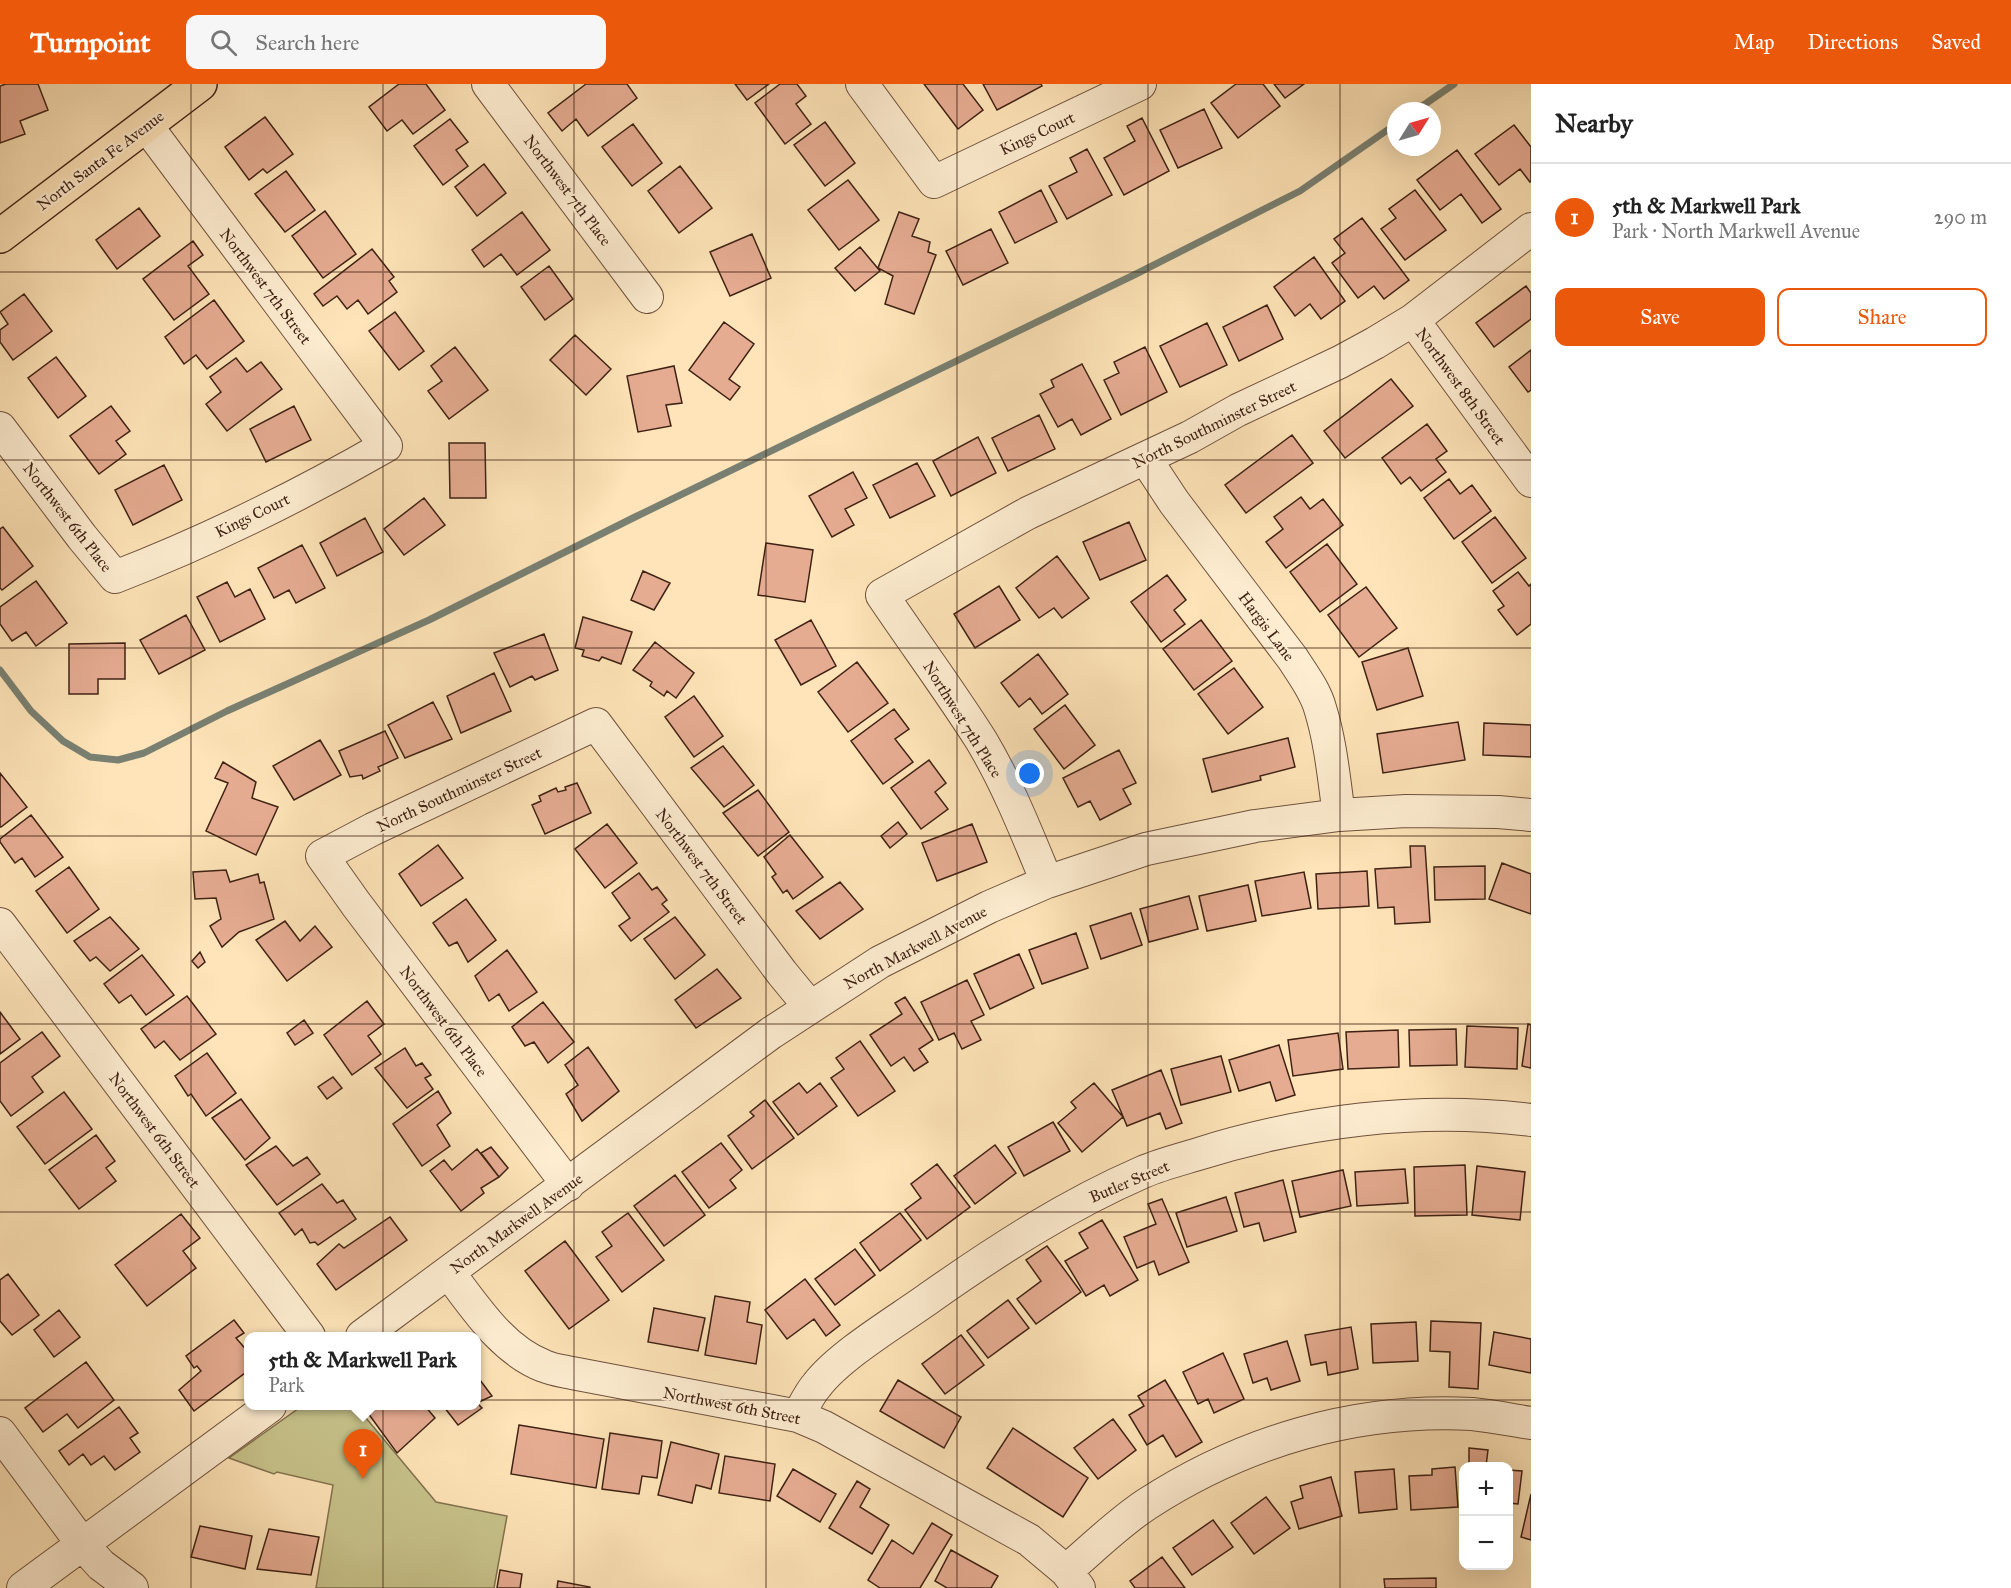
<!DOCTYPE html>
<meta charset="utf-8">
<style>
:root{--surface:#fff;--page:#f6f6f6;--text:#222;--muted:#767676;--line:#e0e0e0;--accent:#ea580c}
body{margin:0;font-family:"IM FELL Great Primer",serif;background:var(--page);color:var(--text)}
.controls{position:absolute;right:18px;bottom:18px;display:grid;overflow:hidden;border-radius:12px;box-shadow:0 6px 24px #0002}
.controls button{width:54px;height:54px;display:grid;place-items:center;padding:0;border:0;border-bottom:2px solid var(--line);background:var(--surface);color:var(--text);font:30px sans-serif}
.compass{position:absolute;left:1387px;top:18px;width:54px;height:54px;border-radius:50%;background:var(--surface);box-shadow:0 6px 24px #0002;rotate:53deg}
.you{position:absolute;left:1030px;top:690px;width:21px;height:21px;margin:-15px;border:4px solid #fff;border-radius:50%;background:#1a73e8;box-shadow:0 0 0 9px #1a73e833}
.badge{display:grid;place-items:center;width:39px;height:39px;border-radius:50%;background:var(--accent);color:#fff;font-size:20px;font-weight:700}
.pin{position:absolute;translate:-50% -50px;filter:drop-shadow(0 2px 3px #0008)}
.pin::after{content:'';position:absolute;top:32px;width:21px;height:18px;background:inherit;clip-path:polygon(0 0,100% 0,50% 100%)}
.popup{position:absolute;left:244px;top:1248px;width:237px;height:78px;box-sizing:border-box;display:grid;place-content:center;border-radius:12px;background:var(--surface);filter:drop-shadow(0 2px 4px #0005);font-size:20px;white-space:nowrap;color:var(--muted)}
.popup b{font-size:22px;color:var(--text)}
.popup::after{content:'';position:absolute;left:50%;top:100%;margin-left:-12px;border:12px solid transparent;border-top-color:var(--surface)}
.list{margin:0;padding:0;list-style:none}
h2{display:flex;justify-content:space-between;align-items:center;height:78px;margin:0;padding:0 24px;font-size:26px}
h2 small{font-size:20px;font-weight:400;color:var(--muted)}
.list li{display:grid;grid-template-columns:39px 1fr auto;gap:18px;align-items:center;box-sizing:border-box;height:108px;padding:0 24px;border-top:2px solid var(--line)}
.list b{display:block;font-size:22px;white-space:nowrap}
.list p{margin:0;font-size:20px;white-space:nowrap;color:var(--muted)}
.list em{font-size:20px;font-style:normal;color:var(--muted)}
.actions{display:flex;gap:12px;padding:18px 24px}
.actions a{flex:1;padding:14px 0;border:2px solid var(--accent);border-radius:12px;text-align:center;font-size:21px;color:var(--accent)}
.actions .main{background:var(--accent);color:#fff}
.icon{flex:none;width:33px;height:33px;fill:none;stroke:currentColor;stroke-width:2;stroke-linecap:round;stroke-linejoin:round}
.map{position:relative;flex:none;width:1531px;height:1504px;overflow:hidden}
header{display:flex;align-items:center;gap:36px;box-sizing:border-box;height:84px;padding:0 30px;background:var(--accent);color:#fff}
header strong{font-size:28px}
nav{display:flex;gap:33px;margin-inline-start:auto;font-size:21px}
.search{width:420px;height:54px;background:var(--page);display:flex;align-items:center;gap:15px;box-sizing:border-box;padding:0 21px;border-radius:12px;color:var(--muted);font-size:22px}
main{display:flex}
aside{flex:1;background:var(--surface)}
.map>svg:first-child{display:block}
</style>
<header>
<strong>Turnpoint</strong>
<div class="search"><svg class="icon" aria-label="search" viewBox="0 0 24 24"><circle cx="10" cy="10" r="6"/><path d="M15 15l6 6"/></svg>Search here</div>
<nav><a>Map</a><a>Directions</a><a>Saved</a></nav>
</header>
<main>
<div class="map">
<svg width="1531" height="1504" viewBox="0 0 1531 1504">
<rect width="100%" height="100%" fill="#fee4b8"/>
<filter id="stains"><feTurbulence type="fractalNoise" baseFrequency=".00333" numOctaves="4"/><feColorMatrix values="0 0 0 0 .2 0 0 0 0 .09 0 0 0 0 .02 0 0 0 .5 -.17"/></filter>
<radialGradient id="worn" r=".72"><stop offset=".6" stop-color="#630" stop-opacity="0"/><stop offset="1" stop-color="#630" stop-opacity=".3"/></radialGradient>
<path fill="#c7c28a" stroke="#83724f" stroke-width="1.5" d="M302,1322H356L436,1418L507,1432L494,1504H316L333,1401L277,1388L274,1390L229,1374Z"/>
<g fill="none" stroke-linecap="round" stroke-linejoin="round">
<path stroke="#798072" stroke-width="7" d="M1415,27L1454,0
M0,586L31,627L63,657L90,673L118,676L144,669L227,627L429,536L635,433L1136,190L1300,107L1396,40"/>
</g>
<path fill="#e6ac92" stroke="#3f2214" stroke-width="1.5" d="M6,0H38L48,26L20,37L25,50L0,59V2Z
M399,0H426L445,26L413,50L402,36L387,47L369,23Z
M586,0H627L637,14L588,52L576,35L562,47L548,29Z
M735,0H769L747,16Z
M780,0H797L806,12L796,20L811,40L785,60L755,19Z
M924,0H963L983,26L958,45Z
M983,0H1041L1042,2L997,26Z
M1236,0H1263L1280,22L1238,54L1211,19Z
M1274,0H1304L1285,14Z
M1204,25L1222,64L1178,84L1160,46Z
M265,33L293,70L267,89L263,85L249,96L225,63Z
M1142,34L1169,87L1124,111L1104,74L1135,57L1127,42Z
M450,35L468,58L456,66L468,82L443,101L414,62Z
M825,38L855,79L825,102L794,61Z
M633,40L662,79L632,102L602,63Z
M1514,41L1531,63V97L1530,98L1520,85L1499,101L1475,70Z
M1087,65L1112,111L1067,135L1049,102L1077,88L1070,74Z
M1457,66L1501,125L1482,139L1461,110L1440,126L1417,96Z
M484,80L506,109L477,132L455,103Z
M680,82L712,124L679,149L648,107Z
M286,87L315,126L285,148L255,110Z
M848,96L879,136L839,166L808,126Z
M1041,106L1057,138L1015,159L999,128Z
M1415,106L1446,146L1405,176L1381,145L1396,134L1389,125Z
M139,124L160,152L117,185L96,156Z
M325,127L356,170L323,194L292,152Z
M522,128L550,166L517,191L501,170L484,183L472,166Z
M899,128L919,135L912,152L930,158L928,168L936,171L914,230L885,220L893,192L878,184Z
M1362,134L1409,196L1384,215L1374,202L1358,214L1332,179L1345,169L1334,155Z
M991,145L1008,179L963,201L946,167Z
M752,150L771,194L730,212L710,168Z
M193,157L203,171L188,182L209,210L174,236L143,195Z
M860,163L880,187L855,207L835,184Z
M372,165L394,193L389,197L397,208L368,230L358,216L347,225L337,212L323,222L314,210Z
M1314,173L1345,217L1321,235L1310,220L1295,232L1274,203Z
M549,182L573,215L545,236L521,203Z
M1526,202L1531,209V235L1494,263L1476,239Z
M24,210L52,247L13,276L0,258V246L8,240L0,228Z
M214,216L244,257L207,285L196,271L184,280L165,253Z
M1267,221L1283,255L1239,277L1223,243Z
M395,228L424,267L399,286L369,247Z
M724,238L754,260L729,295L740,303L730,316L689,286Z
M1207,239L1227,281L1180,303L1160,262Z
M575,251L611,285L586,311L550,276Z
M455,263L488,306L449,335L428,307L442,297L431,282Z
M1145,263L1167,308L1121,331L1104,296L1119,289L1114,278Z
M1531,266V306L1528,308L1509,283Z
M56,273L86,312L58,334L28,294Z
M236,274L247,288L261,278L282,305L227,347L206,320L221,308L210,293Z
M1082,280L1111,335L1081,351L1072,335L1058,343L1040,310L1054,303L1051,296Z
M674,282L682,319L666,321L671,342L638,348L627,292Z
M1391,295L1413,322L1345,374L1324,347Z
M111,322L130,347L116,357L126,370L99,390L70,352Z
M294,322L311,356L266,378L250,345Z
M1039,331L1055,365L1008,387L992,354Z
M1427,340L1447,367L1436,375L1446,388L1421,407L1410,393L1401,400L1382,374Z
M1292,351L1313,379L1246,429L1225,401Z
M978,353L996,389L951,412L933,377Z
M449,359H485L486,414H450Z
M917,379L935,412L890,434L873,401Z
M164,381L182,416L133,441L115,406Z
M853,388L867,414L845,425L854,441L832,453L809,412Z
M1449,395L1460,410L1472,401L1491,427L1454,455L1424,414Z
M1301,413L1310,425L1323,415L1343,441L1286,484L1266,458L1283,445L1274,433Z
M424,414L445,441L404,471L384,445Z
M1495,433L1526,474L1492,499L1462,458Z
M365,434L383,468L337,492L320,459Z
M1129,438L1146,476L1100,496L1083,458Z
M3,443L33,482L2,506L0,504V445Z
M766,459L813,466L805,518L758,511Z
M1327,460L1357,500L1320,528L1290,488Z
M302,461L325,504L296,519L289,506L274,514L258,484Z
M1057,472L1089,514L1062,534L1054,524L1039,534L1016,504Z
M643,487L670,499L654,526L631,516Z
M1518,488L1529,502L1531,500V540L1517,551L1498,526L1504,522L1493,507Z
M1167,491L1186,516L1174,526L1185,540L1161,558L1131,518Z
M36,497L67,539L36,562L26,548L12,557L0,540V523Z
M227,498L235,513L250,505L265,535L220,558L197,513Z
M999,502L1020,536L975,564L954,530Z
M1366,503L1397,544L1359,573L1328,531Z
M186,531L205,566L159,590L140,556Z
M583,533L632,548L621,580L602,573L599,577L582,572L584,566L575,564Z
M811,536L836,582L801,601L775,556Z
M1201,536L1232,577L1194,606L1163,565Z
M544,550L558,586L535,596L532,592L510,603L494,569Z
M655,558L694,589L676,614L667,607L664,612L650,602L652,598L633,586Z
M125,559V595H98V610H69V560Z
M1408,564L1423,612L1377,626L1362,578Z
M1038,570L1068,610L1042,630L1030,614L1019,623L1001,599Z
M857,578L888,619L848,648L818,608Z
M1234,584L1263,623L1228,650L1198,610Z
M494,589L511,627L461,649L447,612Z
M694,612L723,652L694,673L665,633Z
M433,618L452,655L405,674L388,641Z
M1065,621L1095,661L1064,685L1034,645Z
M894,625L909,645L895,655L913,678L883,700L851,657Z
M1458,638L1465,676L1383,689L1377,650Z
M1484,639L1531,641V673L1483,671Z
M385,647L398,674L378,683L380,687L363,695L362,691L350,693L339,667Z
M1288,654L1295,683L1260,692L1261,696L1212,708L1203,675Z
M320,656L341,691L294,716L273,682Z
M723,662L754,701L724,723L691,684Z
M1119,666L1136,699L1123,705L1131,720L1100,736L1090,717L1078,723L1063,694Z
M929,676L946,699L935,708L948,725L921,745L891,704Z
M223,678L256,698L252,714L278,723L256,771L206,747L228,699L215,694Z
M0,689L27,723L1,743H0Z
M577,699L591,729L545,750L532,721L541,717L539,712L556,704L558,708L566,706L565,703Z
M758,706L789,748L758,772L723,729Z
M31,731L63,773L35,793L22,774L15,779L0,758V755Z
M898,738L907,750L890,764L881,752Z
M607,740L637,779L605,804L575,765Z
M972,740L987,778L937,797L922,759Z
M790,751L823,793L793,815L787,806L783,809L772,793L776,790L764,773Z
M438,761L463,794L421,822L399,790Z
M1410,762H1425L1430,838L1395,840L1394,823L1378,824L1375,785L1411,783Z
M1502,779L1531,790V830L1489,815Z
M1485,782V815L1435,816L1434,783Z
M69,783L99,825L67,849L36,807Z
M226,786L230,798L258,790L260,799L264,798L274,835L239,848L222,863L210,842L221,835L216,814L195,815L193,788Z
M1367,787L1369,822L1318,825L1316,790Z
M1304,788L1311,824L1262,832L1255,797Z
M639,789L652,806L657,803L667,816L662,820L669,828L631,857L619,842L630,834L612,809Z
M840,798L863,825L820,855L796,827Z
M1248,801L1256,837L1207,847L1199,812Z
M1189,812L1198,845L1149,858L1140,825Z
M466,815L496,856L468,878L457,858L449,862L433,839Z
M1131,829L1142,861L1101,875L1090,842Z
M110,833L139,865L110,887L96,873L90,877L74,857Z
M675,833L705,871L675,895L644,855Z
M285,837L300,857L315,842L332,863L287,897L256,856Z
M1076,849L1088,884L1042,900L1029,866Z
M507,866L537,908L509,927L499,910L489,917L475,892Z
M200,868L205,878L198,884L192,877Z
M1019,870L1034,904L990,925L974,890Z
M142,871L174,911L146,931L131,911L119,919L104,900Z
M717,885L741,914L696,944L675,916Z
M967,896L984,931L971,937L981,956L962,965L954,949L939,956L921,918Z
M187,912L216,950L180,976L164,957L155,964L141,945Z
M905,913L933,956L919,965L928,978L914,987L904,973L891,982L870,951L902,930L895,919Z
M367,917L384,940L368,952L381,970L352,991L324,951Z
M543,918L574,958L548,979L534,958L525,962L512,943Z
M0,928L20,955L0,970Z
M304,936L313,949L295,961L287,949Z
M1528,940L1531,941V984L1522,982Z
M1467,942L1518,944L1517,985L1465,983Z
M1456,945L1457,981L1410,982L1409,946Z
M1398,946L1399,983L1348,985L1346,948Z
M42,948L60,972L32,993L43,1008L11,1032L0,1017V979Z
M1338,949L1343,985L1293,992L1288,956Z
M860,957L895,1007L858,1032L831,994L844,985L836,974Z
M1279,961L1295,1011L1276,1017L1270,998L1239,1007L1229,976Z
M588,963L619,1007L582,1037L566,1010L578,1001L565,981Z
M405,964L416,982L422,979L431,991L425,994L433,1005L407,1024L375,984Z
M207,969L236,1009L206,1032L191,1010L188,1012L175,992Z
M1221,972L1231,1008L1181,1021L1171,985Z
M1161,986L1182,1039L1166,1045L1160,1029L1127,1042L1112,1006Z
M333,993L342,1004L327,1015L318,1003Z
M799,999L807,1009L820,999L837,1022L798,1051L773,1018Z
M1094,999L1123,1033L1082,1068L1058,1039L1076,1024L1071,1018Z
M438,1007L451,1029L437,1041L450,1062L422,1082L393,1040Z
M64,1008L92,1045L45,1080L17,1043Z
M241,1015L270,1054L245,1076L212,1034Z
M765,1016L794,1054L752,1085L728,1052L754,1032L750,1028Z
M1053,1038L1070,1067L1024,1092L1008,1063Z
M96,1051L115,1077L106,1084L116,1097L79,1125L49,1086Z
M721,1059L742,1086L730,1096L736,1104L709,1124L682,1088Z
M995,1061L1016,1089L975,1120L954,1092Z
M276,1062L293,1082L307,1073L320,1090L277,1121L246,1081Z
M491,1063L508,1084L499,1093L481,1069Z
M477,1065L499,1093L481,1104L484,1109L461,1127L430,1087L444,1076L452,1086Z
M937,1080L970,1123L927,1155L905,1126L921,1114L911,1100Z
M1465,1081L1467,1131L1415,1132L1414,1083Z
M1477,1082L1525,1088L1520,1136L1472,1131Z
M1405,1085L1408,1119L1357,1122L1355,1088Z
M1343,1086L1351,1122L1300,1133L1292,1097Z
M675,1091L705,1131L664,1162L634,1122Z
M1283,1096L1296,1148L1264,1157L1259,1139L1244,1143L1235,1109Z
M322,1100L337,1119L343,1116L356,1135L318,1161L315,1158L310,1159L302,1145L295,1151L279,1129Z
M1226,1113L1237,1147L1187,1163L1176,1129Z
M1162,1115L1189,1178L1159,1191L1154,1177L1137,1184L1124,1153L1156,1140L1148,1120Z
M628,1129L664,1176L622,1208L596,1173L612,1162L602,1148Z
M900,1129L921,1156L880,1187L860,1159Z
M181,1130L200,1154L183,1167L196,1184L147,1222L115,1181Z
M390,1133L407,1156L336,1206L317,1180L339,1160L344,1164Z
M1102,1136L1138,1196L1110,1212L1104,1201L1086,1212L1065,1177L1088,1164L1079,1149Z
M565,1157L609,1216L569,1245L525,1187Z
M1047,1162L1081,1208L1036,1240L1017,1215L1041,1197L1026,1176Z
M855,1165L875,1191L835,1221L815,1195Z
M8,1190L39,1231L12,1251L0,1237V1196Z
M805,1195L840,1241L826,1252L814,1235L787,1255L765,1226Z
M715,1212L750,1218L747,1238L762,1241L756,1280L705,1271Z
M1008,1216L1029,1244L988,1274L967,1247Z
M654,1224L705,1234L698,1267L648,1258Z
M59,1226L80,1253L54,1273L34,1246Z
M234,1236L244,1249L236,1254L249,1269V1286L194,1327L179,1306L201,1287L197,1282L194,1284L186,1272Z
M1431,1237L1481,1239L1478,1305L1449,1303L1450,1268L1430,1267Z
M1416,1238L1418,1277L1373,1279L1371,1240Z
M1351,1243L1358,1285L1328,1291L1326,1278L1311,1281L1305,1251Z
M1494,1248L1531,1255V1289L1489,1281Z
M961,1251L984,1281L945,1310L922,1280Z
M1287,1257L1300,1297L1271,1306L1267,1294L1253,1299L1244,1270Z
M1223,1269L1244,1315L1214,1329L1208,1315L1198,1320L1183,1288Z
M86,1278L114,1316L78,1344L67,1330L43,1348L25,1324Z
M477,1292L492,1312L477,1319L482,1324L458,1341L444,1323L446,1322H477Z
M898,1296L961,1333L944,1364L880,1327Z
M1165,1296L1202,1358L1176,1373L1163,1351L1147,1361L1129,1331L1144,1322L1138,1312Z
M371,1322H425L435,1334L397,1369L365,1325Z
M119,1323L138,1349L130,1354L140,1368L115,1386L104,1372L91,1381L83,1370L69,1381L59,1367Z
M1113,1335L1136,1366L1098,1395L1074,1364Z
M519,1341L604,1355L596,1404L511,1390Z
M1013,1344L1088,1394L1063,1433L987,1384Z
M610,1349L662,1357L657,1394L642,1392L639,1410L602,1405Z
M671,1358L719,1370L711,1405L696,1401L692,1419L658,1411Z
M1469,1364L1488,1366L1486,1382H1469Z
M725,1372L775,1380L770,1417L719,1409Z
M1455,1383L1458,1423L1411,1426L1409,1392L1432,1391V1385Z
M793,1385L836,1410L820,1438L777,1412Z
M1394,1385L1397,1425L1359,1429L1355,1388Z
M1508,1386L1522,1387L1518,1420L1508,1419Z
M1331,1393L1342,1432L1299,1445L1291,1418L1303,1414L1300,1402Z
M857,1397L870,1405L860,1423L889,1441L872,1470L829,1444Z
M1531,1410V1456L1521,1453Z
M1266,1413L1290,1444L1254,1470L1231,1439Z
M1213,1436L1233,1463L1192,1491L1173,1464Z
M932,1439L952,1451L920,1504H880L868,1496L892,1456L913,1470Z
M200,1442L252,1452L245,1485L191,1473Z
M269,1445L319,1453L311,1491L257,1485Z
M951,1466L998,1492L991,1504H947L935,1497Z
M1162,1473L1185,1504H1135L1130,1497Z
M500,1486L522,1490L520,1504H497Z
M1436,1494V1504H1385L1384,1495Z
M558,1497L590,1503V1504H557Z"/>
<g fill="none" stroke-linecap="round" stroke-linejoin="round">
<g stroke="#6f523d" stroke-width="34">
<path id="minor" d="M488,0L647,213
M862,0L934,98L1140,0
M1413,236L1531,397
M0,344L82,453L115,493C208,457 299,412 386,362L146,41
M1145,374L1174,418L1293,575C1303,591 1315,606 1320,624C1331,659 1334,696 1339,731
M1047,798C1027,750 1008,701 981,656C950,607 915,560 882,511L1028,429L1190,353L1238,326L1340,278L1375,259L1413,236L1531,145
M0,840L309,1252
M568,1101L356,820L322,772L373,745L596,640L782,889L810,923
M449,1189C475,1223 502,1266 544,1282C553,1286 563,1287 572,1289L798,1332L824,1343L1029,1456L1066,1487L1079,1504
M362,1252L771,949L880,878L989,823L1047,798L1146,765L1255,742L1339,731L1406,727L1498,728L1531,731
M798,1332C804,1322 809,1310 817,1301C841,1270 899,1236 932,1212C999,1165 1067,1121 1143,1088C1159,1081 1178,1076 1195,1071C1302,1037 1419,1022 1531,1036
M0,1349L83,1461L101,1481L132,1504
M1066,1487C1092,1465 1118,1439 1147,1420C1244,1357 1357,1324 1472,1330C1492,1332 1512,1336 1531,1339
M23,1504L270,1322"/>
</g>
<g stroke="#3f2214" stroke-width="36">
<path id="major" d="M0,152L200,0"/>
</g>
<use href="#minor" stroke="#feedd1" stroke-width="32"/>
<use href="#major" stroke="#fee4b8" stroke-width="33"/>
</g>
<path fill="none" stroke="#3f2214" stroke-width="1.5" stroke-opacity="0.55" d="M191,0V1504M383,0V1504M574,0V1504M766,0V1504M957,0V1504M1148,0V1504M1340,0V1504M0,188H1531M0,376H1531M0,564H1531M0,752H1531M0,940H1531M0,1128H1531M0,1316H1531"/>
<g text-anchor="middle" stroke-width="4.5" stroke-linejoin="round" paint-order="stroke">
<g font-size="16" fill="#3f2214" stroke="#feedd1">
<text transform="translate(1037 49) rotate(-25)" y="6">Kings Court</text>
<text transform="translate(100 76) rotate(-37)" y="6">North Santa Fe Avenue</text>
<text transform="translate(568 106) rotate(53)" y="6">Northwest 7th Place</text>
<text transform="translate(266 202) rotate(53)" y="6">Northwest 7th Street</text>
<text transform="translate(1461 302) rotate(54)" y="6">Northwest 8th Street</text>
<text transform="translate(1214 340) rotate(-26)" y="6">North Southminster Street</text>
<text transform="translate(252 431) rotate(-26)" y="6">Kings Court</text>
<text transform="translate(68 433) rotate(52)" y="6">Northwest 6th Place</text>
<text transform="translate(1267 542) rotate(53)" y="6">Hargis Lane</text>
<text transform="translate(963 635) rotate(58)" y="6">Northwest 7th Place</text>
<text transform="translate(459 705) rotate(-25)" y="6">North Southminster Street</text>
<text transform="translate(702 782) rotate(53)" y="6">Northwest 7th Street</text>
<text transform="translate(915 863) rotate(-28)" y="6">North Markwell Avenue</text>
<text transform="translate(444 937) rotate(53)" y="6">Northwest 6th Place</text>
<text transform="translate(155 1046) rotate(53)" y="6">Northwest 6th Street</text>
<text transform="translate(1129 1097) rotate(-23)" y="6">Butler Street</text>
<text transform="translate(516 1139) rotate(-36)" y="6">North Markwell Avenue</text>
<text transform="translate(732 1321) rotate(11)" y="6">Northwest 6th Street</text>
</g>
</g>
<rect width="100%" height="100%" filter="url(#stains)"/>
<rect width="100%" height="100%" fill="url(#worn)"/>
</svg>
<div class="controls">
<button>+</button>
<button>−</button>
</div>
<svg class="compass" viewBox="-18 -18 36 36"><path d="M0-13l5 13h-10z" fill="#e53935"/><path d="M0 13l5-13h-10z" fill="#767676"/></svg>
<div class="you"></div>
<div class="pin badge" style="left:363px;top:1395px">1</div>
<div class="popup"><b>5th &amp; Markwell Park</b>Park</div>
</div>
<aside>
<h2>Nearby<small></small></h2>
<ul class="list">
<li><span class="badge">1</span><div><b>5th &amp; Markwell Park</b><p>Park · North Markwell Avenue</p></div><em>290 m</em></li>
</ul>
<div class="actions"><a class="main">Save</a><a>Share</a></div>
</aside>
</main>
